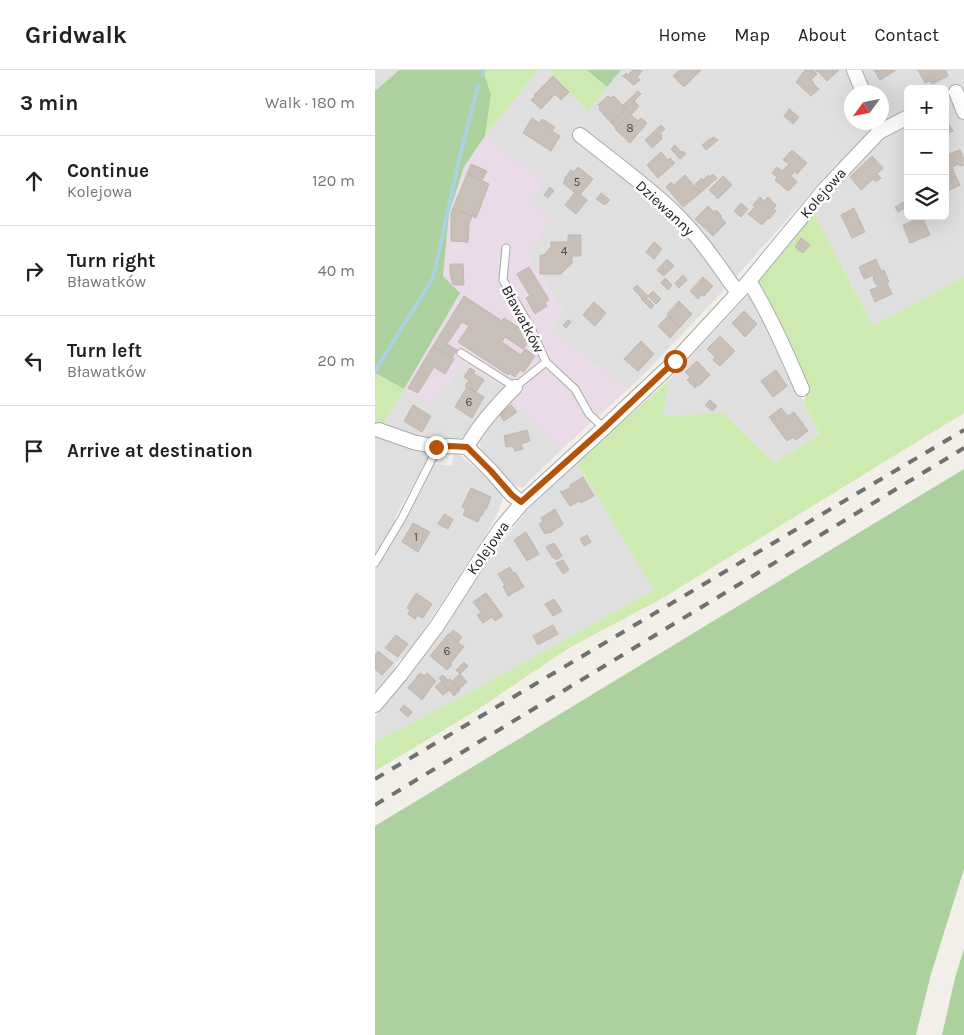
<!DOCTYPE html>
<meta charset="utf-8">
<style>
:root{--surface:#fff;--page:#f2f2f2;--text:#202124;--muted:#757577;--line:#e0e0e0}
body{margin:0;font-family:Karla,sans-serif;background:var(--page);color:var(--text)}
.controls{position:absolute;right:15px;top:15px;display:grid;overflow:hidden;border-radius:8px;box-shadow:0 5px 20px #0002}
.controls button{width:45px;height:45px;display:grid;place-items:center;padding:0;border:0;border-bottom:1px solid var(--line);background:var(--surface);color:var(--text);font:25px sans-serif}
.compass{position:absolute;left:469px;top:15px;width:45px;height:45px;border-radius:50%;background:var(--surface);box-shadow:0 5px 20px #0002;rotate:237deg}
.stop{position:absolute;width:15px;height:15px;margin:-11px;border:4px solid #b45309;border-radius:50%;background:#fff}
.stop.end{background:#b45309;border-color:#fff;box-shadow:0 1px 5px #0008}
.list{margin:0;padding:0;list-style:none}
h2{display:flex;justify-content:space-between;align-items:center;height:65px;margin:0;padding:0 20px;font-size:21px}
h2 small{font-size:16px;font-weight:400;color:var(--muted)}
.list li{display:grid;grid-template-columns:32px 1fr auto;gap:15px;align-items:center;box-sizing:border-box;height:90px;padding:0 20px;border-top:1px solid var(--line)}
.list b{display:block;font-size:19px;white-space:nowrap}
.list p{margin:0;font-size:16px;white-space:nowrap;color:var(--muted)}
.list em{font-size:16px;font-style:normal;color:var(--muted)}
.icon{flex:none;width:28px;height:28px;fill:none;stroke:currentColor;stroke-width:2;stroke-linecap:round;stroke-linejoin:round}
.map{position:relative;flex:none;width:589px;height:965px;overflow:hidden}
header{display:flex;align-items:center;gap:30px;box-sizing:border-box;height:70px;padding:0 25px;background:var(--surface);border-bottom:1px solid var(--line)}
header strong{font-size:24px}
nav{display:flex;gap:28px;margin-inline-start:auto;font-size:18px}
main{display:flex}
aside{flex:1;background:var(--surface)}
.map>svg:first-child{display:block}
</style>
<header>
<strong>Gridwalk</strong>
<nav><a>Home</a><a>Map</a><a>About</a><a>Contact</a></nav>
</header>
<main>
<aside>
<h2>3 min<small>Walk · 180 m</small></h2>
<ul class="list">
<li><svg class="icon" aria-label="ahead" viewBox="0 0 24 24"><path d="M12 20V5M6 11l6-6 6 6"/></svg><div><b>Continue</b><p>Kolejowa</p></div><em>120 m</em></li>
<li><svg class="icon" aria-label="right" viewBox="0 0 24 24"><path d="M7 20v-9h11M14 6l5 5-5 5"/></svg><div><b>Turn right</b><p>Bławatków</p></div><em>40 m</em></li>
<li><svg class="icon" aria-label="left" viewBox="0 0 24 24"><path d="M17 20v-9H6M10 6l-5 5 5 5"/></svg><div><b>Turn left</b><p>Bławatków</p></div><em>20 m</em></li>
<li><svg class="icon" aria-label="arrive" viewBox="0 0 24 24"><path d="M6 21V4h12l-3 4 3 4H6"/></svg><div><b>Arrive at destination</b></div></li>
</ul>
</aside>
<div class="map">
<svg width="589" height="965" viewBox="0 0 589 965">
<rect width="100%" height="100%" fill="#f2efe9"/>
<path fill="#e0dfdf" fill-rule="evenodd" d="M0,0H24L0,21Z
M163,0H173L213,40L246,0H589V207L498,256L439,143L468,112L463,92L360,208L276,297L252,320L176,258L189,242L152,185L176,149L156,131L110,66ZM533,19H570V146H533ZM477,22H507V52H477Z
M375,223L428,332L445,364L399,393L349,343L288,346L294,310Z
M89,291L125,316L129,322L90,367L59,373L49,395L20,447V455L0,487V366H2L29,319L58,334Z
M135,329L186,380L148,417L136,416L106,379L103,365Z
M79,381L82,382L129,424L124,440L112,463L48,561L27,590L25,588L20,595L22,596L0,623V499L46,421L57,396L61,394L77,396Z
M202,393L279,520L101,619L0,672V647L41,595L81,541L125,475L154,438Z"/>
<path fill="#ebdbe8" d="M110,66L170,111L156,131L176,149L152,185L189,242L176,258L252,320L186,380L135,329L125,316L89,291L58,335L29,319L85,223L68,206L74,145L89,97Z"/>
<path fill="#cdebb0" d="M108,0H163L110,66L116,25Z
M173,0H212L232,17L213,41Z
M439,143L498,256L589,207V343L286,529L194,578L102,640L0,701V672L101,619L279,520L202,393L294,310L288,346L349,343L399,393L445,364L428,332L434,321L381,210Z
M0,303L29,319L2,366H0Z"/>
<path fill="#add19e" d="M24,0H108L116,25L110,66L89,97L74,144L68,206L85,223L29,319L0,303V21Z
M212,0H246L232,17Z
M589,399V799L556,904L541,965H0V756Z
M589,879V965H567L580,908Z"/>
<g fill="none" stroke-linecap="round" stroke-linejoin="round">
<path stroke="#aad3df" stroke-width="4" d="M107,5L109,0
M0,301L58,208L84,90L103,16"/>
</g>
<path fill="#c7bfb8" stroke="#c4b6ab" d="M258,0H266L267,1L262,7L265,10L259,15L248,6L251,3L253,5Z
M305,0H326L309,17L298,6Z
M430,0H438L442,4L436,10L439,12L438,13L444,19L436,26L421,12Z
M440,0H464L452,11L443,1L442,2Z
M499,0H521L505,10Z
M543,0H570L573,6L557,14L555,11L550,13Z
M178,6L194,22L186,30L180,24L166,39L156,30L160,26L159,25Z
M263,21L266,24L251,39L247,36Z
M233,26L235,28L239,26L251,39L236,53L224,39L225,37L223,35Z
M259,31L264,36L256,45L255,44L241,58L236,53Z
M414,39L424,47L418,54L409,46Z
M255,44L263,51L266,48L272,53L255,73L240,59Z
M570,47L578,61L570,65Z
M157,48L164,53L167,49L180,57L177,61L185,66L176,81L148,63Z
M286,55L290,59L285,63L287,66L286,68L287,69L277,78L270,70Z
M338,67L343,70L331,80L327,75L336,68L337,69Z
M300,75L306,82L308,81L311,84L305,89L296,79Z
M417,80L432,93L422,104L420,101L416,106L422,112L413,121L400,110L402,107L397,103L402,97L407,101L414,94L408,90Z
M585,80L589,89V91L587,92L589,95L585,96L584,94L577,97L581,107L570,111V85Z
M286,82L293,90L295,88L300,93L283,108L272,95Z
M497,86L508,98L502,104L506,108L501,112L498,109L486,120L475,107Z
M96,94L112,101L107,111L92,104Z
M203,97L218,109L204,126L188,113L190,110L189,109L196,100L199,102Z
M92,104L114,114L101,148L78,138Z
M338,104L342,108L325,123L320,117L321,115L320,114L327,108L328,110L333,105L334,107Z
M310,105L325,123L308,137L291,117L296,112L299,115Z
M348,106L357,115L343,129L334,120Z
M581,107L585,115L572,121L570,116V111Z
M175,117L179,121L173,128L169,125Z
M200,122L204,126L205,124L212,130L201,144L190,135Z
M226,123L235,130L230,135L222,130V128Z
M385,127L389,131L393,127L401,135L398,139L401,141L394,149L393,148L387,155L373,144L380,137L378,135Z
M528,132L531,137L523,142L520,137Z
M366,133L373,139L366,147L359,141Z
M333,136L339,142L341,140L347,146L345,147L351,153L338,166L320,149Z
M78,138L97,146L94,154L93,172L76,171V143Z
M479,138L490,162L477,168L466,145Z
M547,147L555,165L535,173L528,155Z
M193,165H206V186H197V193L186,204H165V185H169L176,177V172H193Z
M426,168L435,175L428,183L420,177Z
M279,172L287,179L279,189L271,182Z
M292,189L299,196L289,206L282,200Z
M501,189L506,201L509,200L514,212L512,213L517,224L500,232L495,220L503,217L498,210L499,209L498,205L489,209L484,197Z
M75,194H88L89,215H79L77,213V209H76V206L75,204Z
M154,197L174,230L170,232L172,236L160,244L151,228L155,226L142,204Z
M308,205L312,210L304,218L300,213Z
M328,207L338,216L329,226L327,225L323,229L315,221Z
M290,208L297,215L293,220L286,213Z
M262,215L273,226L268,231L266,229L267,228L258,219Z
M278,221L286,229L281,234L273,226Z
M89,226L127,251L129,248L157,266L148,279L130,267L127,272L146,285L150,279L160,286L149,302L145,300L140,307L134,303L133,305L83,272L94,256L87,252L72,274L82,280L77,288L58,276Z
M272,228L279,235L276,239L268,231Z
M304,231L317,244L305,257L292,244Z
M219,232L231,243L220,256L208,245Z
M369,241L382,254L370,267L357,253Z
M293,246L305,257L295,268L283,256Z
M193,250L196,252L191,258L188,255Z
M345,266L360,281L345,296L338,290L340,287L332,279Z
M266,271L279,284L263,301L249,289Z
M58,276L79,289L70,304L59,297L43,323L33,318Z
M322,291L335,305L324,316L322,315L320,318L312,310L315,307L310,302Z
M95,298L100,301L98,303L109,310L101,322L90,316L94,310L89,307Z
M401,300L412,316L398,327L386,311Z
M92,317L109,327L97,348L80,337Z
M335,330L342,336L337,341L330,335Z
M38,335L56,346L47,362L29,351Z
M136,335L142,342L129,351L124,344Z
M406,338L413,346L419,342L433,361L421,370L418,367L412,371L394,347Z
M152,360L155,371L146,374L148,379L140,381L138,376L131,377L129,366Z
M208,407L219,426L206,433L204,431L195,436L185,421L187,422L196,417L195,415Z
M96,418L116,427L111,440L110,439L107,446L106,445L103,452L88,445L91,439L87,437Z
M180,439L188,454L175,463L174,462L170,464L164,454L168,452L166,448Z
M69,444L78,449L73,459L63,454Z
M38,453L55,462L43,482L27,472Z
M151,462L164,484L152,491L139,470Z
M212,465L216,472L209,476L205,469Z
M179,473L187,486L181,490L179,487L178,488L171,477Z
M188,490L194,500L188,504L181,493Z
M135,497L138,503L140,502L149,517L133,526L128,516L130,515L123,504Z
M41,523L57,534L48,548L42,545L40,549L33,544L35,540L32,538Z
M111,523L128,546L120,551L117,547L108,553L102,545L106,542L98,532Z
M179,529L187,541L178,546L170,534Z
M178,555L183,564L163,575L158,566Z
M78,560L87,567L83,572L74,565Z
M73,564L89,577L75,594L77,595L72,600L55,586Z
M21,565L33,574L23,587L10,578Z
M3,581L18,593L7,605L0,599V585Z
M89,592L93,596L85,604L81,600Z
M45,603L49,606L52,603L61,611L47,630L33,618Z
M85,604L92,612L84,619L77,611Z
M68,605L73,610L69,614L64,608Z
M75,609L85,620L79,626L69,614Z
M67,611L74,620L68,625L60,617Z
M29,635L37,642L33,647L25,640Z"/>
<g fill="none" stroke-linecap="round" stroke-linejoin="round">
<g stroke="#a9a9a9" stroke-width="9">
<path id="lane" d="M131,178L128,210L156,258L171,292L200,319L214,344L229,358
M86,283L140,317L171,292
M0,493L27,448L60,383L61,377"/>
</g>
<g stroke="#a9a9a9" stroke-width="16">
<path id="street" d="M479,0L488,22
M581,22L589,42
M205,65C236,90 270,114 299,142C324,166 343,195 363,223
M374,211C395,245 411,282 427,319
M4,360L38,372L61,377L75,376L92,377L116,401L137,425L147,433
M92,377C103,356 124,333 140,317
M0,635L26,604L62,556L109,483L126,458L147,433L229,358L300,291L374,211L449,120L504,62L533,47"/>
</g>
<use href="#lane" stroke="#fff" stroke-width="7"/>
<use href="#street" stroke="#fff" stroke-width="14"/>
<path stroke="#707070" stroke-width="4" stroke-dasharray="10 10" stroke-linecap="butt" d="M0,709L589,360
M0,735L589,378"/>
</g>
<g fill="none" stroke-linecap="round" stroke-linejoin="round">
<path stroke="#b45309" stroke-width="6" d="M61,377L75,376L92,377L116,401L137,425L146,432L229,358L300,291"/>
</g>
<g text-anchor="middle" stroke-width="5" stroke-linejoin="round" paint-order="stroke">
<g font-size="12" fill="#4b4948">
<text x="255" y="62">8</text>
<text x="202" y="116">5</text>
<text x="189" y="185">4</text>
<text x="94" y="336">6</text>
<text x="41" y="471">1</text>
<text x="72" y="585">6</text>
</g>
<g font-size="15" fill="#222" stroke="#fff">
<text transform="translate(448 123) rotate(-49)" y="5">Kolejowa</text>
<text transform="translate(290 138) rotate(43)" y="5">Dziewanny</text>
<text transform="translate(148 249) rotate(62)" y="5">Bławatków</text>
<text transform="translate(113 478) rotate(-55)" y="5">Kolejowa</text>
</g>
</g>
</svg>
<div class="controls">
<button>+</button>
<button>−</button>
<button><svg class="icon" aria-label="layers" viewBox="0 0 24 24"><path d="M12 4l9 5-9 5-9-5zM3 14l9 5 9-5"/></svg></button>
</div>
<svg class="compass" viewBox="-18 -18 36 36"><path d="M0-13l5 13h-10z" fill="#e53935"/><path d="M0 13l5-13h-10z" fill="#757577"/></svg>
<div class="stop" style="left:300px;top:291px"></div>
<div class="stop end" style="left:61px;top:377px"></div>
</div>
</main>
